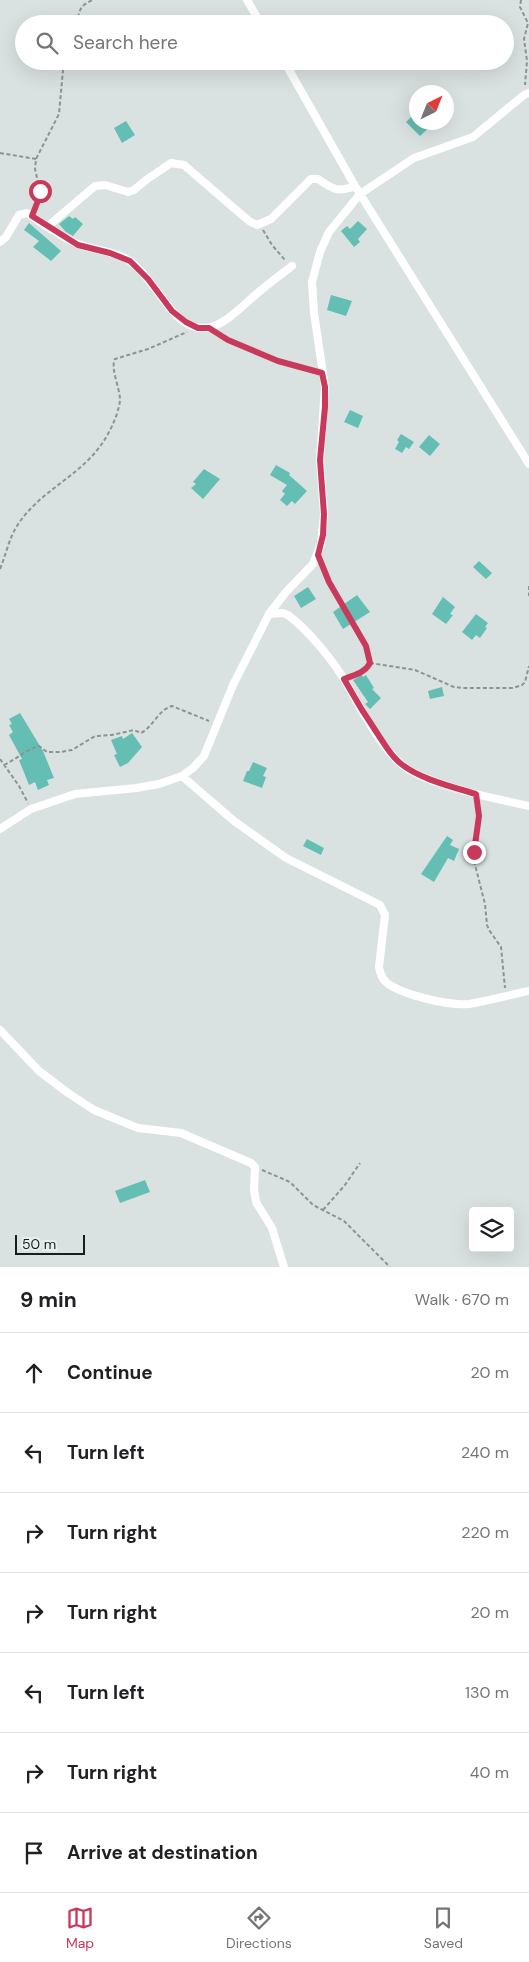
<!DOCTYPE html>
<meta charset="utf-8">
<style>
:root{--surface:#fff;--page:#f6f6f6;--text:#202124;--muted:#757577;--line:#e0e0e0;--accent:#c8395c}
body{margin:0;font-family:"DM Sans",sans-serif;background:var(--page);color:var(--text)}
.controls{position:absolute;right:15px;bottom:15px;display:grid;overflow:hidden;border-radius:5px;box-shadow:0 5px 20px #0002}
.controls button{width:45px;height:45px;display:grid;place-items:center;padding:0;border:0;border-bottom:1px solid var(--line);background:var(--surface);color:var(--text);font:25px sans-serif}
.compass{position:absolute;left:409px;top:85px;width:45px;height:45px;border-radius:50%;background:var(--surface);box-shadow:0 5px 20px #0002;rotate:43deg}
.scale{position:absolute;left:15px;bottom:12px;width:70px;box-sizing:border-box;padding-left:5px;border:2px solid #1b1d1d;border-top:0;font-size:14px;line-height:18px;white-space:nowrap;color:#1b1d1d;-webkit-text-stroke:4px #e7efee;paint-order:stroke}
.stop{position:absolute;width:15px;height:15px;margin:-11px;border:4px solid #c8395c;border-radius:50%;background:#fff}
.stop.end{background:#c8395c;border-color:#fff;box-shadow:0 1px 5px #0008}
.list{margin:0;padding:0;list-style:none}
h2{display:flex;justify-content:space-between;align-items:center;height:65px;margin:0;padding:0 20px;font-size:21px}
h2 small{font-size:16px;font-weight:400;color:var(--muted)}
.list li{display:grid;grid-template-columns:32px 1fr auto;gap:15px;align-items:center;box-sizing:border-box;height:80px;padding:0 20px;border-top:1px solid var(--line)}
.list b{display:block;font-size:19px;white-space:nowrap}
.list em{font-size:16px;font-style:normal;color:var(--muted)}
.icon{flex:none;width:28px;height:28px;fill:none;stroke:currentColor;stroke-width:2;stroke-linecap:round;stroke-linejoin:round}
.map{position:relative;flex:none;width:529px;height:1267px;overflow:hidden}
.search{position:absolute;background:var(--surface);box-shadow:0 5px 20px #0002;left:15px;right:15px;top:15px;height:55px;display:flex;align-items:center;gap:12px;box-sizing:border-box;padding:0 18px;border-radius:28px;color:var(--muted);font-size:19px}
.sheet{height:625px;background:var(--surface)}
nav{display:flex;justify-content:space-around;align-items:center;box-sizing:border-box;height:70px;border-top:1px solid var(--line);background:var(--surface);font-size:14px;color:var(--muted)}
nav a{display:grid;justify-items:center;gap:2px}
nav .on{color:var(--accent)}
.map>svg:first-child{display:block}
</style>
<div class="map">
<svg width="529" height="1267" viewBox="0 0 529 1267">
<rect width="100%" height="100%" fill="#dae2e1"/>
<path fill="#64beb3" d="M416,112V122H435L420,136L406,122Z
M126,121L135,135L122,143L114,128Z
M69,216L73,219L75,217L83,224L73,236L66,232L59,224Z
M358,221L367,229L358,239L360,242L354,247L341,231L347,226L350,229Z
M29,223L61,251L51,261L33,247L39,241L24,230Z
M331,295L352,301L346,316L327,310Z
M350,410L363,416L358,428L344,422Z
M401,434L414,442L409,449L406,447L402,453L395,449L399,442L397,440Z
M429,435L440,444L430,456L419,447Z
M276,465L290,473L289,475L307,491L295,504L292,501L287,506L280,500L285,494L282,491L287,485L270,475Z
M204,469L220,479L203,499L191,488L196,484L193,482Z
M479,561L492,573L486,579L473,567Z
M308,587L316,599L301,608L294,596Z
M357,595L370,612L343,629L333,612Z
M443,597L455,607L450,614L453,615L446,624L432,614Z
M476,614L488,623L485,627L487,628L480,638L476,635L472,640L462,632Z
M362,675L363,677L366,675L374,688L372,689L381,698L370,709L365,704L368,702L353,680Z
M442,687L444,696L430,699L428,691Z
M20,713L43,751L54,778L47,780L49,785L38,790L35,782L29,785L19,760L22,759L9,735L13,732L9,725L12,724L9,719Z
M132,733L142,747L128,763L120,767L114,755L117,754L111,740L122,736L123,739Z
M253,762L267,768L263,776L266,777L262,788L243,781L247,771H249Z
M447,836L453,840L450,845L459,849L454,861L448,858L434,882L421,874Z
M307,839L324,848L321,855L303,846Z
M145,1180L150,1192L120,1203L115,1191Z"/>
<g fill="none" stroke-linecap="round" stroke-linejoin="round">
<path stroke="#8d9292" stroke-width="2" stroke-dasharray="4 2.5" stroke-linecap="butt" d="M521,0L520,7L528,23L524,39L527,61L525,85
M77,24C79,10 80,5 93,0
M0,153L36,159
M34,209L40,191L35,169L36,159L59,114L63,70L66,61
M263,230L272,245L285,260
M218,333C248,351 281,363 315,371
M322,567L370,656C371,669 362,672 351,676
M0,569C7,552 9,536 21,520C47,485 88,473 109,432C114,423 119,410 120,400C120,388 110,368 115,359L148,349L187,332
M529,586V596
M370,663L415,670L454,687L463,688H513L522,685L525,682L529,666
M0,759L19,786L28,803
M4,765C17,759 25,750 39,746L47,752H60L72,750L95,736L112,735L134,730L141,733C154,726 158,710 172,706L209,721
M478,803L479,816L473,857L485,904L487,925L489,930L501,947L505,988
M262,1170L290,1182L313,1205L344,1221L390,1267
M323,1210L345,1185L360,1163"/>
<path stroke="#fff" stroke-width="8" d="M247,0L261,24
M284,61L355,186L529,464
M47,227C58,233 69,242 81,245C97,251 117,251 131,262C148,275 159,296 173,312C204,346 228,319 253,297C265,286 279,276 292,266
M0,242L6,237L19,215L27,213L47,227L95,186L105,185L128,192L134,190L146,180L171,163L184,165L249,221L257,225L271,219L311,179H318C333,189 336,193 355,186
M269,614L282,613L288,615C308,630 332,659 345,681C359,705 379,745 400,763C424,785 496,799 529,806
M182,776L234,821L286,858L380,905L385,915L379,967C380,973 382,979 387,983C403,995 449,1006 469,1004C489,1001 509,995 529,991
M0,829L31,809L75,794L136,788L159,784L182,776L193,768L204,756L233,685L269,614L286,592L313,564L321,544L324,514L320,460L325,387L314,313L312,282L320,252L329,232L360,194L414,158L473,137L524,95L529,93
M0,1030L39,1071L68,1093L94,1110L138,1128L181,1133L251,1163L255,1167L254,1190L256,1202L272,1228L284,1267"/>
</g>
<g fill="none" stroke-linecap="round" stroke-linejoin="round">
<path stroke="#c8395c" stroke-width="6" d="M40,191L39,198L32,216L78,245L110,253L130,261L148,279L172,311L186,322L198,328H209L228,340L278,361L322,373L325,387V407L320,460L324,514L323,535L318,555L329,582L366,646L370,663C365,673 354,675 344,679C355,699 366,717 379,736C385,745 391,756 400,763C419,779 453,787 476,794L479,816L474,852"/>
</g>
</svg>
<div class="controls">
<button><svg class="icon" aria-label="layers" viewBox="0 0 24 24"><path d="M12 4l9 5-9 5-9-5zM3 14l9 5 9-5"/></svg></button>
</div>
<svg class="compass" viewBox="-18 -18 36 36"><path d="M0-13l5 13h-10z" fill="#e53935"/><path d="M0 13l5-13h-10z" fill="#757577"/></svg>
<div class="scale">50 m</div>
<div class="stop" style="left:40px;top:191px"></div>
<div class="stop end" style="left:474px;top:852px"></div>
<div class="search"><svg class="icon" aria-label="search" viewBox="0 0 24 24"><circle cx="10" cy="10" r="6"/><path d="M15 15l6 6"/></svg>Search here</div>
</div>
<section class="sheet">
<h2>9 min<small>Walk · 670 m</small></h2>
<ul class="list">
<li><svg class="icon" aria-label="ahead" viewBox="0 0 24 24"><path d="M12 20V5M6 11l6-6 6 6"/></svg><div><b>Continue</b></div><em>20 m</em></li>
<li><svg class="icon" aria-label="left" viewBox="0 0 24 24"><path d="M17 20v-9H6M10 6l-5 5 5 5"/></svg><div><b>Turn left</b></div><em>240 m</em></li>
<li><svg class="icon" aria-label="right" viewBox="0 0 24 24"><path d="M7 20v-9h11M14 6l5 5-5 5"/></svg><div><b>Turn right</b></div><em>220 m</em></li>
<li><svg class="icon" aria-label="right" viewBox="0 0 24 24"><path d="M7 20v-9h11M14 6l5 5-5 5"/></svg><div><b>Turn right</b></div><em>20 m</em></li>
<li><svg class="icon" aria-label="left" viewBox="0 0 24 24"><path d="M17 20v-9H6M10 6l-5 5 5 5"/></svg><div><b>Turn left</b></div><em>130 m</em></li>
<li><svg class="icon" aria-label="right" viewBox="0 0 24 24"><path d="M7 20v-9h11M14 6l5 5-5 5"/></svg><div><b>Turn right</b></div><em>40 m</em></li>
<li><svg class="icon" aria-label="arrive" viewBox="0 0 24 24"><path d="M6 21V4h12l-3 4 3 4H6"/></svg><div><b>Arrive at destination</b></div></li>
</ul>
</section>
<nav>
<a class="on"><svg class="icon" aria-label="map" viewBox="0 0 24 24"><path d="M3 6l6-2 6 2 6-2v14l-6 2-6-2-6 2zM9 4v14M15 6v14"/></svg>Map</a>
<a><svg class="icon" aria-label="directions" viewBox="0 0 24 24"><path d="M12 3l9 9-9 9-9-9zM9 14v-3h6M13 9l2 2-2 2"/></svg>Directions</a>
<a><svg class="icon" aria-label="saved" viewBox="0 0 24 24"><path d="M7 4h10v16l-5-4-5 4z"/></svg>Saved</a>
</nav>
